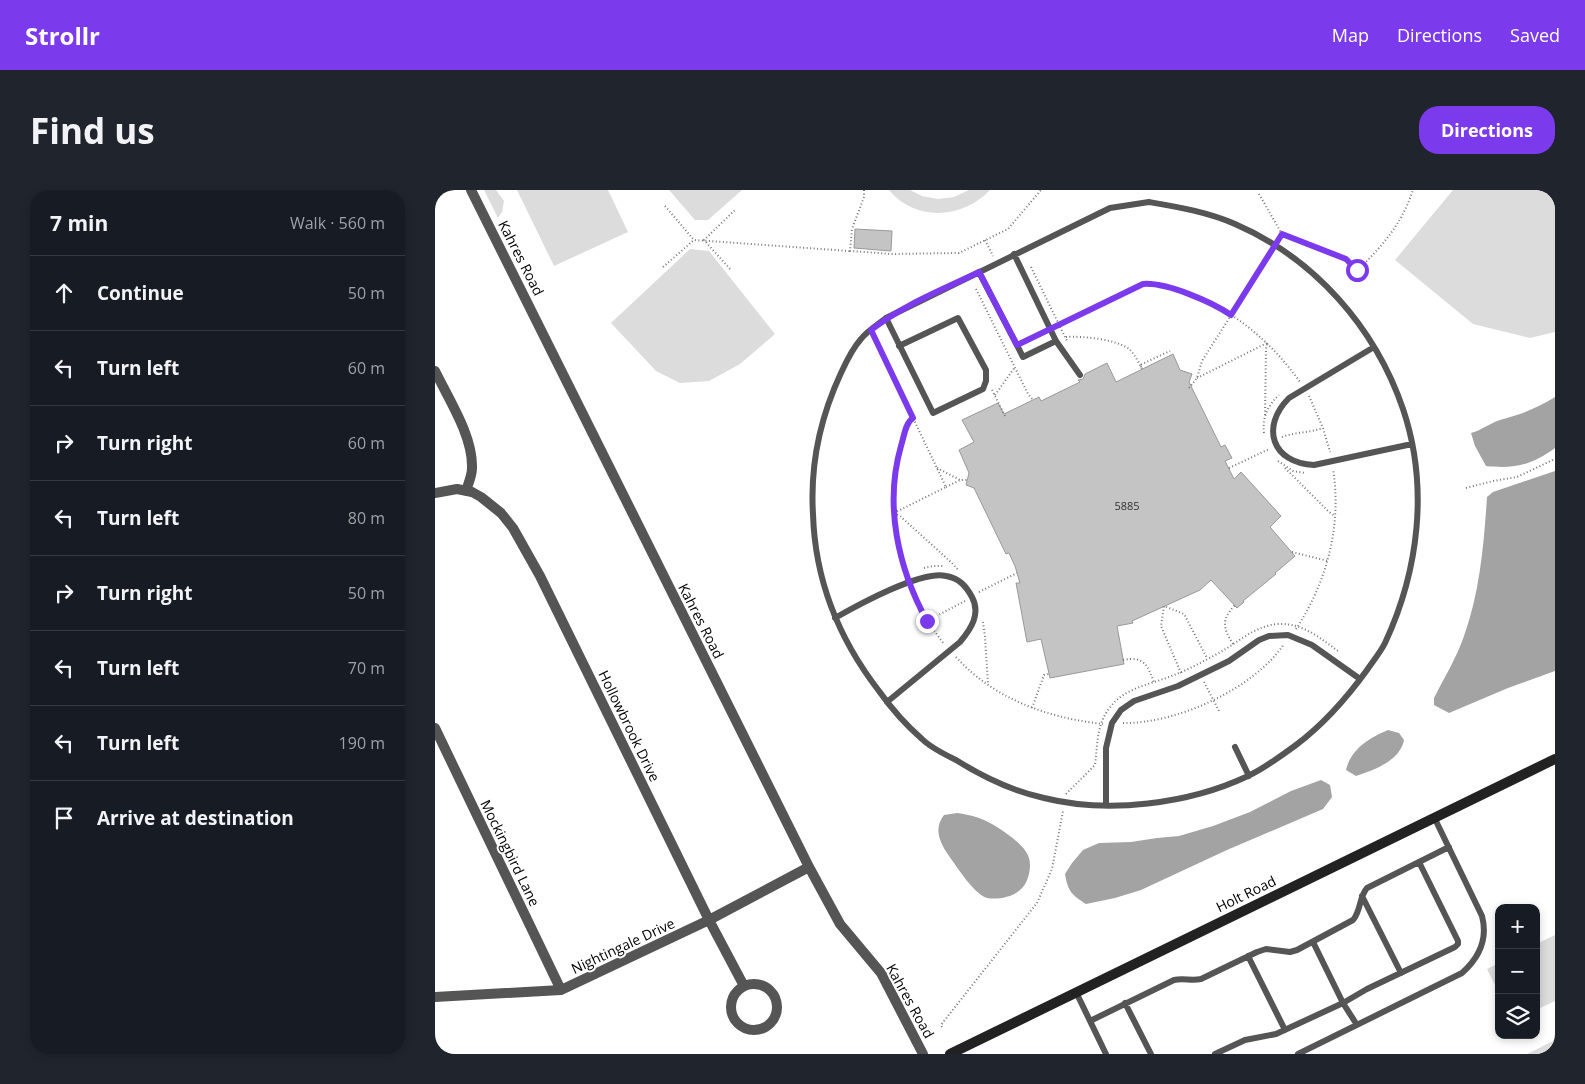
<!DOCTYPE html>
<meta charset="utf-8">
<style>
:root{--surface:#171b24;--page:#20242c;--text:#f1f3f6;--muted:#9ea1a6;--line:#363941;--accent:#7c3aed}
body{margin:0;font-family:"Open Sans",sans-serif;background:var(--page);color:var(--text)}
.controls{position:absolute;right:15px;bottom:15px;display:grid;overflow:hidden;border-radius:10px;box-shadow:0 2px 8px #0003}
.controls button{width:45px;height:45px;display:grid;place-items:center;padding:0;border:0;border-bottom:1px solid var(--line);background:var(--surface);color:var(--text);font:25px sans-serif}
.stop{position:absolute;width:15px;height:15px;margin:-11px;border:4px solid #7c3aed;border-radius:50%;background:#fff}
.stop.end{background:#7c3aed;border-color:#fff;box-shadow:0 1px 5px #0008}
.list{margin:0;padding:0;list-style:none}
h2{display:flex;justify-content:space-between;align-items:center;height:65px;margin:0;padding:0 20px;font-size:21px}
h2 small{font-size:16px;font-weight:400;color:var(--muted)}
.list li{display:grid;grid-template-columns:32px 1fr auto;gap:15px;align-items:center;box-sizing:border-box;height:75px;padding:0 20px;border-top:1px solid var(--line)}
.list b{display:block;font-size:19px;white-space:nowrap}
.list em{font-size:16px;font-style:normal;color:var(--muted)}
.icon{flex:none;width:28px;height:28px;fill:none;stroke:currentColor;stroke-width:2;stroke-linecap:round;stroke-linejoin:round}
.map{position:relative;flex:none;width:1120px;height:864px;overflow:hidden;border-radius:20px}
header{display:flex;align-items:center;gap:30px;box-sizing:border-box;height:70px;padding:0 25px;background:var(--accent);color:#fff}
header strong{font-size:24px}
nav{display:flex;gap:28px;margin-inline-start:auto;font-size:18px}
.intro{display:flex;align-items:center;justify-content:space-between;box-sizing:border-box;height:120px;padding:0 30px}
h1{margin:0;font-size:35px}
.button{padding:12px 22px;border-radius:20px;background:var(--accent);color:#fff;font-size:18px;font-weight:700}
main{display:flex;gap:30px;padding:0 30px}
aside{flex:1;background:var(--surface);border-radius:20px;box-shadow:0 2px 8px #0003}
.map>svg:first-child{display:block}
</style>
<header>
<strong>Strollr</strong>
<nav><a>Map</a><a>Directions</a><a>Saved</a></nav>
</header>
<div class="intro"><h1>Find us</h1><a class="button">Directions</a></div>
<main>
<aside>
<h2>7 min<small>Walk · 560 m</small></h2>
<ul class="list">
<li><svg class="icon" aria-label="ahead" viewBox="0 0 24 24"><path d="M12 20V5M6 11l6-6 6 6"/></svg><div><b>Continue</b></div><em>50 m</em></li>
<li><svg class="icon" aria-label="left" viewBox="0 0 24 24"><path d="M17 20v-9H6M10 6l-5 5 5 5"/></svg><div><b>Turn left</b></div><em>60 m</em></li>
<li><svg class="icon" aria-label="right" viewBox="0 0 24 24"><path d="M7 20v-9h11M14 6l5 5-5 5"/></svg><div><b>Turn right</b></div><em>60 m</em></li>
<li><svg class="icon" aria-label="left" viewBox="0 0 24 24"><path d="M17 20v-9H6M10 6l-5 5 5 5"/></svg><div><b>Turn left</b></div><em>80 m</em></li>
<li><svg class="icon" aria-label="right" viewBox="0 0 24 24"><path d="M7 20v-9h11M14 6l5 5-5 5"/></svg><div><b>Turn right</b></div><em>50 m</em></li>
<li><svg class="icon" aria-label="left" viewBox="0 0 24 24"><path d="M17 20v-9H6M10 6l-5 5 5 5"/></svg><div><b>Turn left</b></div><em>70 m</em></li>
<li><svg class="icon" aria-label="left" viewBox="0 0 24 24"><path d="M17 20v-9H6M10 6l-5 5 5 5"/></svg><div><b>Turn left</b></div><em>190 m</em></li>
<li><svg class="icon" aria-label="arrive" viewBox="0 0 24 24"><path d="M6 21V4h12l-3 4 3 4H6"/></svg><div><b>Arrive at destination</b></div></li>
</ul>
</aside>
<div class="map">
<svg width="1120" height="864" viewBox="0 0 1120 864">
<rect width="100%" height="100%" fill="#fff"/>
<path fill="#dcdcdc" d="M49,0H61L69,11L67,22L63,28Z
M82,0H173L193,42L119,76Z
M234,0H307L273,30H260Z
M454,0H475L487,6L503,9L519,7L534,0H555C528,29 480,32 454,0Z
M1018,0H1120V142L1095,148L1038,134L960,70Z
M255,59L274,61L340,144L305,174L274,191L245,193L221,181L176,133Z
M1120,745V811L1101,820V754Z
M1064,773V803L1052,779Z
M1120,850V864H1092Z"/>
<path fill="#a3a3a3" d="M1120,207V258C1097,275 1080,279 1051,276L1040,256L1036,243C1047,240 1055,233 1065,230C1086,224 1101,219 1120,207Z
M1120,281V481L1073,498L1014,523L999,515V508C1009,488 1022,467 1029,446C1045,402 1049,353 1052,307L1058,302Z
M953,540L964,543L969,550C965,571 939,580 921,586L911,580C916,559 934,548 953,540Z
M886,590L895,595L897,607L888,619L792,660L706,700L680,708L651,714C637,705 633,702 630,684L637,673L648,660L664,653L696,652L722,648L744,646L778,636L815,622L856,601Z
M522,623C529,624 535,625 541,627C556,631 590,653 594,668C597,678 593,694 585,700C578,707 562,710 552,708C539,704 522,677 514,666C505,653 498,639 509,625Z"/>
<path fill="#c4c4c4" stroke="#999" d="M420,39L457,41L456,61L419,58Z
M738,164L745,180L757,184L754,192L786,257L790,255L797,268L790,271L799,289L806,282L846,326L835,337L860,366L840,383L841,384L808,411L809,412L802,418L776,390L765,400L697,431L698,433L682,436L689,474L615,488L606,449L592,452L581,393H585L580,376L574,363L571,364L539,298L531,295L534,283L524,260L539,252L527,230L563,213L569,224L604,207L606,211L645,192L643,190L648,189L650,184L672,173L681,192Z"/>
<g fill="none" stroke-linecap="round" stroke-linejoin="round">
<path stroke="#777" stroke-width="2" stroke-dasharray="1 2.5" stroke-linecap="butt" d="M429,0V7L417,39L415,61L456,64L524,63L573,39L606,0
M824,4L848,46L911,69L923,80C949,54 966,35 978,0
M230,16L259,50
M550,50L558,66
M228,77L259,50L415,61
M596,77L632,151
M295,79L269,50L300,20
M541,99L593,204L598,210
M623,134L703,95C714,92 726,96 737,98C790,113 833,147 865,192
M439,147L478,228C472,233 471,241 468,248C454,293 457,340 471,385
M631,147C648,146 680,149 694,159C699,163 704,173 707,179L705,175L735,161
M590,151L608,142
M762,188L832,153
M754,198L762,188L767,171L835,64
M557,200L571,228
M560,205L580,177
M874,206L888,238L895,262
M830,225L831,159L833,152
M829,243C827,228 833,215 844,205
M847,247C860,242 874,243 888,238
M843,271L858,281L870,283
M502,278L525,290
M794,278L834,259
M850,278L894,322L900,326
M511,297L525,290H532
M1031,298L1058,291L1082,287L1120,269
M459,323L511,297L478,228
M459,323L465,326L517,373L524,381
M857,362L893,371
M489,378L498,376H509
M477,401L492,431L509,454
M544,402L582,383
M492,431L530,411
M548,432L550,447L553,494
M861,439C892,392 907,335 898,279
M798,454C788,438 786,430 800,415
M521,467C559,509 613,528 668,534
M688,470C709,466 713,475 719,493
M746,483L726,436L729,416L749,424L772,468
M769,492L784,521
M597,518L609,485L614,484
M688,533C741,534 819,499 849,454
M631,604L660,575C663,553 661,533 677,515C690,499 712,495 731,488C749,482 765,473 782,464C803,453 821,434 846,434C869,434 885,448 903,461
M507,837L506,835L602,713L617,679L628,621"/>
<path stroke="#555" stroke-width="6" d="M714,12C743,17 773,22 800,34C879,68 940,137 968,219C994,296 984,380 950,453C945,463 938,471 932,480C911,509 889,534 861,555C846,566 830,578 813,586C754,614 673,624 609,608C577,601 548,587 521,570C509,564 496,558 487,549C471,535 456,518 444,501C403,448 380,391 378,324C375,275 385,228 406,183C411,172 417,159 426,149C432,141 442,135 451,128L675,18Z
M579,64L621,151L645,185
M544,82L588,167L621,151
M451,128L498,223L548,199L551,191V180L523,128L464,156
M939,157L854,208C825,237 837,273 879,275L977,254
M400,428C423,415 487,380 511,386C524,388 531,396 537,407C546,424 536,439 525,452L452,512
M800,557L814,586
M671,615V558L677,533L686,520L699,511L743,496L794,471L824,450L834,446L853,445L877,455L925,489
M927,706L966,783
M878,752L908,813L932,799L1020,757L1023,754V751L984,672
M813,766L850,840
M641,802L671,864
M690,813L716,864
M655,831L739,790C748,788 757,791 766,789L822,762L831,759L855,762L862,760L918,730C926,721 924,707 932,698L1014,657
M780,864L810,850L841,844L908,813L922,835
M863,864L1027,783C1044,768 1053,749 1047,726L999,627"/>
<path stroke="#555" stroke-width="10" d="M36,0L374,677L405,734L446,783L488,864
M0,181C14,210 38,246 37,278C37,286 33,294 31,301
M0,303L22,299L37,302L46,307L66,323L78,338L105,386L274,730L309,796
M0,538L126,800
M296 817a23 23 0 1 1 46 0a23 23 0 1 1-46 0Z
M0,807L126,800L274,730L374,677"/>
<path stroke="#222" stroke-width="10" d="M515,864L1120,569"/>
</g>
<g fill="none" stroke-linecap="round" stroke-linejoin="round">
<path stroke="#7c3aed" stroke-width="6" d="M492,431C463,378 449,315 466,256C469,247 470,233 478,228L436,140C468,115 507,100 544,82L582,155L708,94C731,92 777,112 796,125L847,44L911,69L922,80"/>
</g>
<g text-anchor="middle" stroke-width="4" stroke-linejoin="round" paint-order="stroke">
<g font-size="11" fill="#313131">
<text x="692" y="320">5885</text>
</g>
<g font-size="14" fill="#000" stroke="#fff">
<text transform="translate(86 68) rotate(63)" y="5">Kahres Road</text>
<text transform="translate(266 431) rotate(63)" y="5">Kahres Road</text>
<text transform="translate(194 536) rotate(64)" y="5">Hollowbrook Drive</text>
<text transform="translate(75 663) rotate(64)" y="5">Mockingbird Lane</text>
<text transform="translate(811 704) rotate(-26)" y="5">Holt Road</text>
<text transform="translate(188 756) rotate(-25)" y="5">Nightingale Drive</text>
<text transform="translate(475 811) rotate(61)" y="5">Kahres Road</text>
</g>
</g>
</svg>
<div class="controls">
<button>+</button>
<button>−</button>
<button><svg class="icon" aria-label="layers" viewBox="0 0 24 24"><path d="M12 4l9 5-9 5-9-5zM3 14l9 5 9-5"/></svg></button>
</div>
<div class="stop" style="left:922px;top:80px"></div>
<div class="stop end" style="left:492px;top:431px"></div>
</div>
</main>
